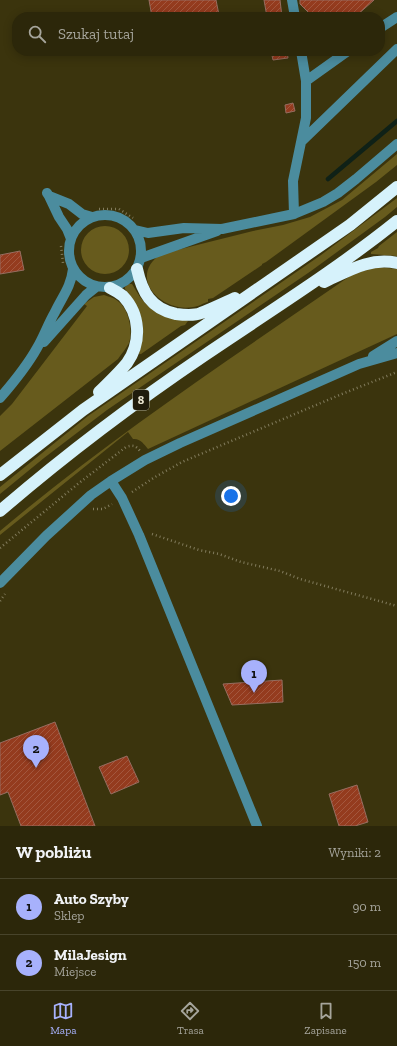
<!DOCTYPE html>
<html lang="pl">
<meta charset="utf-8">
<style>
:root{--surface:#2c270a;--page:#383318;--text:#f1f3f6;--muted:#a6a59c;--line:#48442b;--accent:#a7b1fc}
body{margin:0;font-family:"Zilla Slab",serif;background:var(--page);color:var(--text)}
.you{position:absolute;left:231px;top:496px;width:14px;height:14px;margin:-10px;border:3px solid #fff;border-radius:50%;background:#1a73e8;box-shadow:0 0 0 6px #1a73e833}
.badge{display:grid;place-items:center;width:26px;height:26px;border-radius:50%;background:var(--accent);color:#111;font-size:13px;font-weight:700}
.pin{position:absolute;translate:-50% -33px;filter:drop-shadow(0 1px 2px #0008)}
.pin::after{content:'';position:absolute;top:21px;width:14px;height:12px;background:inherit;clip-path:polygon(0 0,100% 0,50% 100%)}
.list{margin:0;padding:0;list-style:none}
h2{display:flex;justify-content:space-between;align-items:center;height:52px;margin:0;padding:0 16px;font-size:17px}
h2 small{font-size:13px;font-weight:400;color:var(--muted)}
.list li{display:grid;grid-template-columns:26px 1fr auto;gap:12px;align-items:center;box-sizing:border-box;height:56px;padding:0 16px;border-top:1px solid var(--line)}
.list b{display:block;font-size:15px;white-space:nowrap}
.list p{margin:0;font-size:13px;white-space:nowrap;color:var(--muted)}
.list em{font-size:13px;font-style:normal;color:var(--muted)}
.icon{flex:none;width:22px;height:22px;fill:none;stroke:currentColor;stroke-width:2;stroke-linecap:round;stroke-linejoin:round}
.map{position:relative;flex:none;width:397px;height:826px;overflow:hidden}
.search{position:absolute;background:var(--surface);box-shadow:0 2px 10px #0003;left:12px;right:12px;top:12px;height:44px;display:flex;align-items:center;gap:10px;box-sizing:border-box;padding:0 14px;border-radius:16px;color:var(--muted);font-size:15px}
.sheet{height:164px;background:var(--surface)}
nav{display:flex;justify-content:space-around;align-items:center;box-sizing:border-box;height:56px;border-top:1px solid var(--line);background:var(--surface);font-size:11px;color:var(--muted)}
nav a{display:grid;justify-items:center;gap:2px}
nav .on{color:var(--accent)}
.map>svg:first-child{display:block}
</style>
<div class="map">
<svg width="397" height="826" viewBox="0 0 397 826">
<defs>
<pattern id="building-hatch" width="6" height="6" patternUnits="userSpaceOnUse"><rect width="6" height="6" fill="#943b1e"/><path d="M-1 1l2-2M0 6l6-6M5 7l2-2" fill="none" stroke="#a3573e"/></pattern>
</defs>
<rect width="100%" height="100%" fill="#3b340d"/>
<path fill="#675b1d" d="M397,154V165L376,182L266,262L262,264V265L213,298L208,299V302C203,303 198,307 193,307C161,313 127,277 161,254L253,231L283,225L310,217L342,200Z
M397,198V207L385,217L311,271L107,410L44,458L0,494V487L88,416L321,255Z
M81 250a24 24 0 1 1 48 0a24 24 0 1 1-48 0Z
M397,232V256L371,254V252L378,248L379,246Z
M377,267L397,269V334L148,449C144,444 140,438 133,439L128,432L0,535V531C111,437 233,357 353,274Z
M129,284H132L140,297L146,304L188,321L185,325L181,326L141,354H139C141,345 143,337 143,329C143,315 133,300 125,289V287Z
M104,295C110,297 115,298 119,302C129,310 133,331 129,343C126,349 121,354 118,359L0,451V416L12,404L87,306L84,304L94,297Z"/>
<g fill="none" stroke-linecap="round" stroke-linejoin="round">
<path stroke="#0f2117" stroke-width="4.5" d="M328,179L397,121"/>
</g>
<path fill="url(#building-hatch)" stroke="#966d60" d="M149,0H216L219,15L210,17H152Z
M264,0H280L282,17H267Z
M300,0H374L355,17H313L300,4Z
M271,51H287L288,58L273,60Z
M293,103L295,111L286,113L285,105Z
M20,251L24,270L0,274V255Z
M282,680L283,702L232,705L223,684Z
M55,722L95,826H21L8,792L0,795V743Z
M127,756L139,782L111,794L99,767Z
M357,785L368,822L355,826H339L329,794Z"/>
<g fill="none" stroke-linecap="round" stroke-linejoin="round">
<path stroke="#827c5d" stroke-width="2.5" stroke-dasharray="1 3" stroke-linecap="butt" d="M99,209H119L133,218
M61,246L63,263
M132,492L155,477L182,462L342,394L397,372
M93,509H103L112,504
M152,534L199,550L219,554L241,562L280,571L300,579L397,606
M0,548L79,483L126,447C133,445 135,445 140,451
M0,601L5,594"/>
<path stroke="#4b8c9e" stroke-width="10" d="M292,0L295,17
M380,28L397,17
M306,81L348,51
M302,141L397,49
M47,193L49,196L59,217L67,229L71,239
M49,196L69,204L82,214L92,217
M294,214L293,181L306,118V81L301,51
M69 251a36 36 0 1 1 72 0a36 36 0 1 1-72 0Z
M135,230L148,233L184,228L222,229L294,214L323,202L338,193L356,179L397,144
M141,258L217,231
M44,342L86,295L96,287
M373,356L397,341
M0,398C13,383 27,366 37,348C44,336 48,324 55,312C62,297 71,287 73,269
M111,481L122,498L139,535L257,826
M0,583L46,536L91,495L111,481L145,460L180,443L359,364L397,353"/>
<path stroke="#d6f2fb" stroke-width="12" d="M137,269C142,292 151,309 176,314C184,315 194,316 201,313C212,309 224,303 235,298
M324,282C348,271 370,257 397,263
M99,392C108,383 119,373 127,363C142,342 140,314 123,296C119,293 114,290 110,288
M0,475L83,410L350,225L397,187
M0,511C65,455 134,403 205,355C270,311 336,270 397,221"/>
</g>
<g text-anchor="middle" stroke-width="3" stroke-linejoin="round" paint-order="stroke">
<rect fill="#1f1c0c" stroke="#aca995" stroke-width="1" x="133" y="390" width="16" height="20" rx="3"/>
<g font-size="12" font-weight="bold" fill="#e9e5d0">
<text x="141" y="404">8</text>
</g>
</g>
</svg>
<div class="you"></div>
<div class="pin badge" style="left:254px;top:693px">1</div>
<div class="pin badge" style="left:36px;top:768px">2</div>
<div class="search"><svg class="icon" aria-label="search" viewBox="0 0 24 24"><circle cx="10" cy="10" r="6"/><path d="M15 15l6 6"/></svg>Szukaj tutaj</div>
</div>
<section class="sheet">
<h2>W pobliżu<small>Wyniki: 2</small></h2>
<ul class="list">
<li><span class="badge">1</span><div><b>Auto Szyby</b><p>Sklep</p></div><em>90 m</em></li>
<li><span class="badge">2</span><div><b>MilaJesign</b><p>Miejsce</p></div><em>150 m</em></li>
</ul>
</section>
<nav>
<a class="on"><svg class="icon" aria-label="map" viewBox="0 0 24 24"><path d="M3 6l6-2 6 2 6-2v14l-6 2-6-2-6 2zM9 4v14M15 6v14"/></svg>Mapa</a>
<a><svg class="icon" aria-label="directions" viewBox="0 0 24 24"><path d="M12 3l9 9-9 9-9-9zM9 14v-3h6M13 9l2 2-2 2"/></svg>Trasa</a>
<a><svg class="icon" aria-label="saved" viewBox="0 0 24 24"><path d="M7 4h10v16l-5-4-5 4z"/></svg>Zapisane</a>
</nav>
